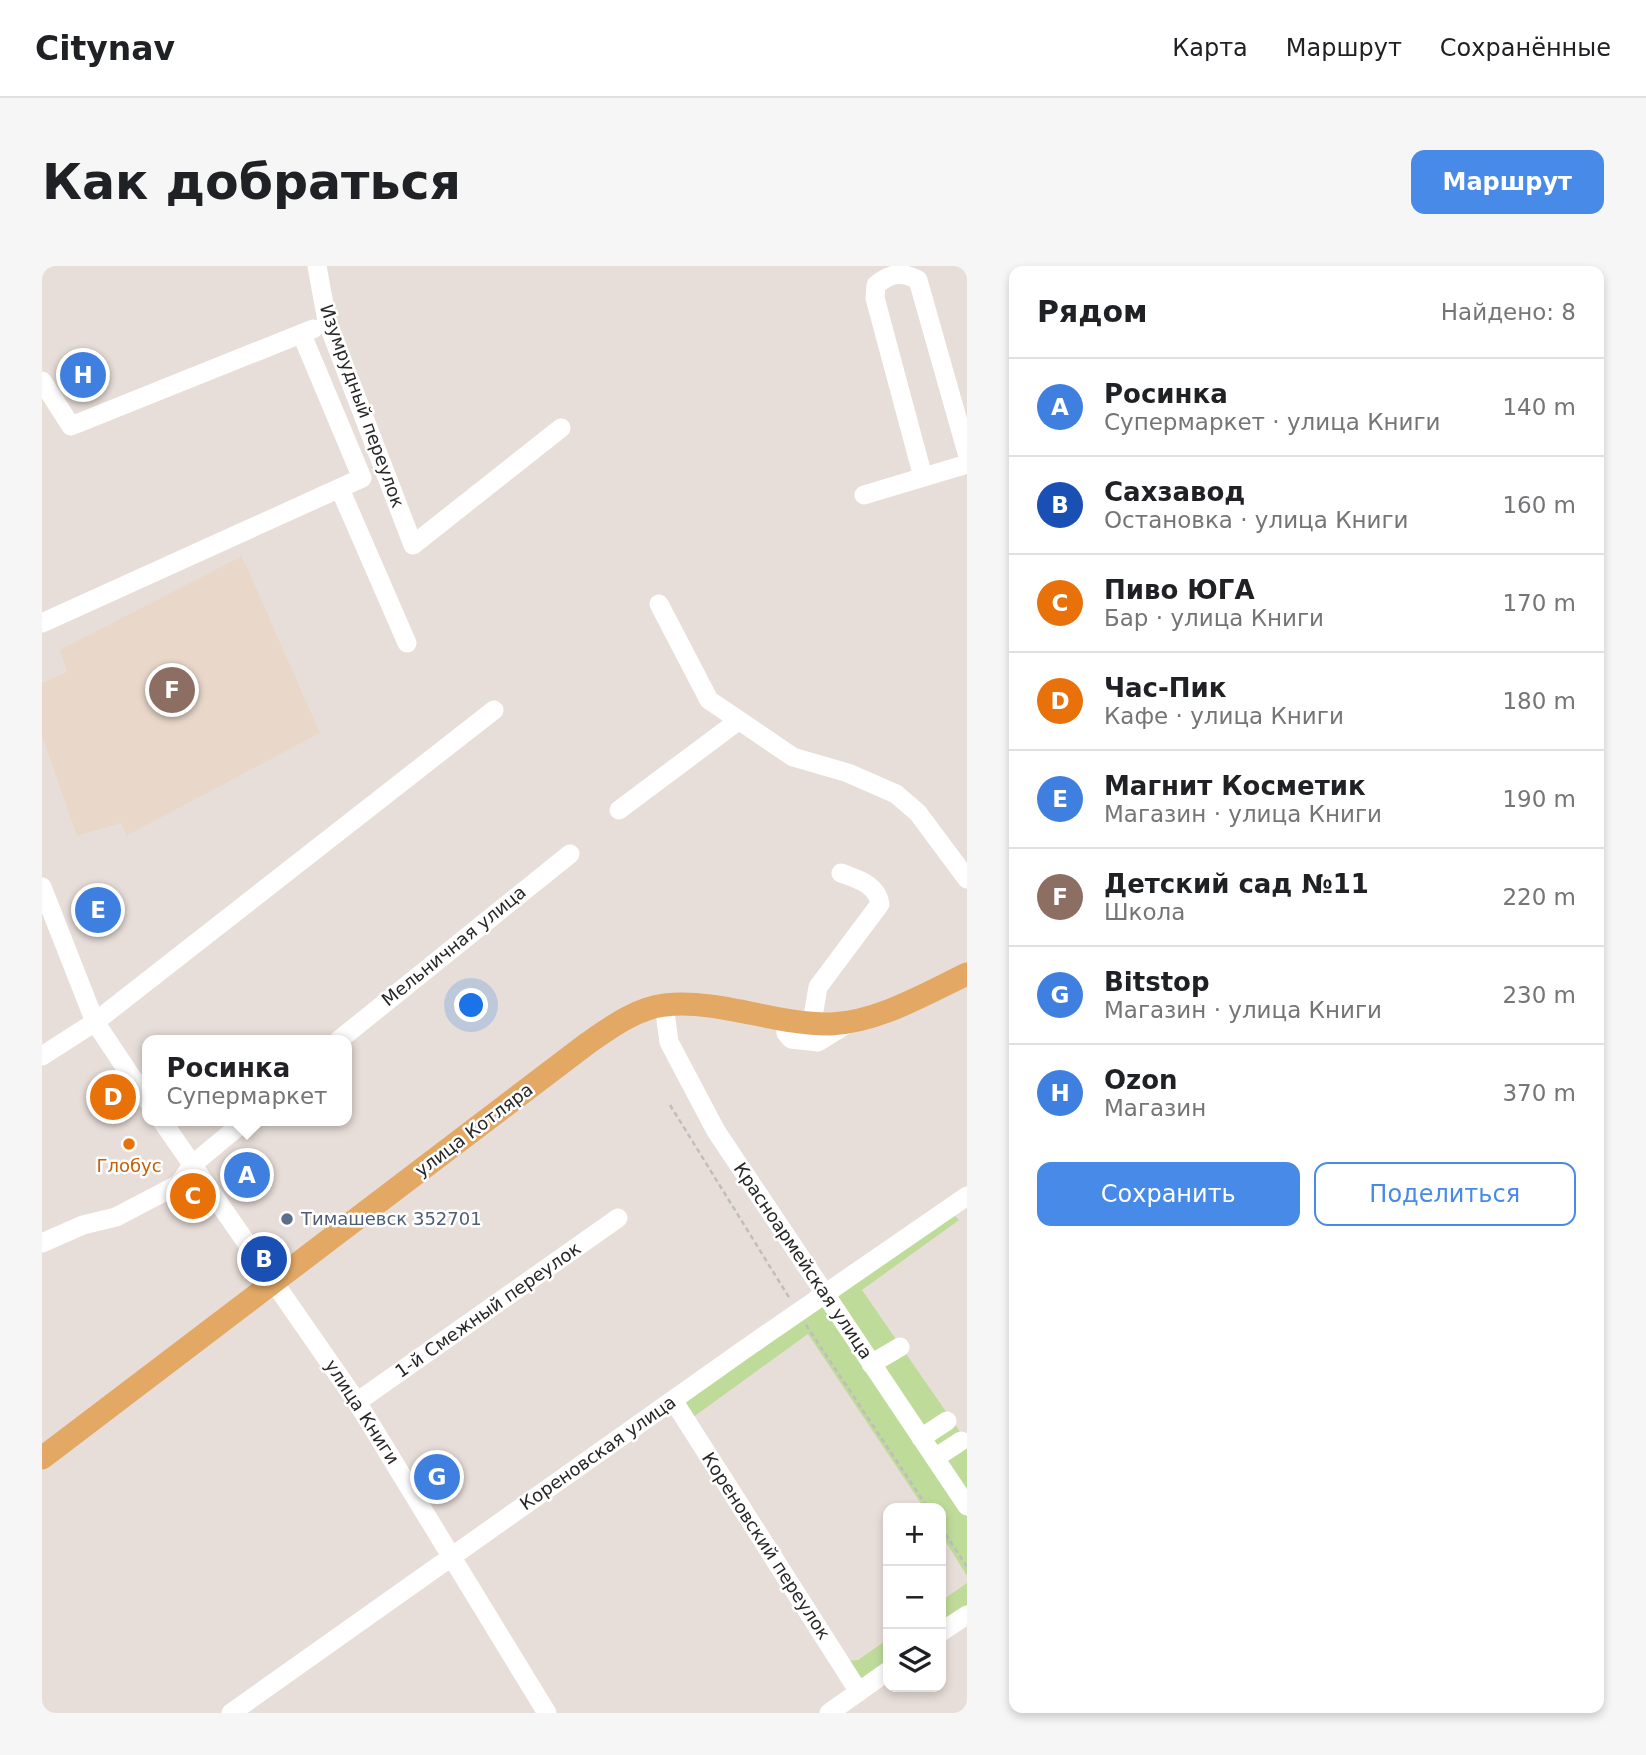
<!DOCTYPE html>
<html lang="ru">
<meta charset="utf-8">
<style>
:root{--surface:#fff;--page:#f6f6f6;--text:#202124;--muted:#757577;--line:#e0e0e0;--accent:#478ae8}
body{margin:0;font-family:"DejaVu Sans",sans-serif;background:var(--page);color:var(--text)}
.controls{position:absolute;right:21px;bottom:21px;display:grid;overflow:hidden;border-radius:14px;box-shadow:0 4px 10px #0003}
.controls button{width:63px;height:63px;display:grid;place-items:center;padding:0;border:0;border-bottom:2px solid var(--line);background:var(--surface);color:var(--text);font:35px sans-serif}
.you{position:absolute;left:430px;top:740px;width:24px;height:24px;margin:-18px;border:5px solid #fff;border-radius:50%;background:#1a73e8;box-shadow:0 0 0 10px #1a73e833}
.badge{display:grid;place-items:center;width:46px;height:46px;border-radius:50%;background:var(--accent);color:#fff;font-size:23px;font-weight:700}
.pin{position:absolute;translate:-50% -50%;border:4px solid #fff;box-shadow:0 2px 7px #0006}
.popup{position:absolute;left:100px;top:769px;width:210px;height:91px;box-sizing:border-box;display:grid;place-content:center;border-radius:14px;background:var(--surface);filter:drop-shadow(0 2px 5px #0005);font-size:23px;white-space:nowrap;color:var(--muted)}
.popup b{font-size:26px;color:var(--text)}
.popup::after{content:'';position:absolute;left:50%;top:100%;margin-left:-14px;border:14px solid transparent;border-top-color:var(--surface)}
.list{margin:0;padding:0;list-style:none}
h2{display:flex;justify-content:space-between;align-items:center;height:91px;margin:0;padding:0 28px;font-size:30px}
h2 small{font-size:23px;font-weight:400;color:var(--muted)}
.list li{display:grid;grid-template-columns:46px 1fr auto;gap:21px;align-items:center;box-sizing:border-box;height:98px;padding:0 28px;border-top:2px solid var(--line)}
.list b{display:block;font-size:26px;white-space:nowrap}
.list p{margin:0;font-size:23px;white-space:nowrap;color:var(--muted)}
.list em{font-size:23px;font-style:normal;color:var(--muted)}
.actions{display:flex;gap:14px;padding:21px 28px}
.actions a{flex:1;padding:16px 0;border:2px solid var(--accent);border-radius:14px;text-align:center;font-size:24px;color:var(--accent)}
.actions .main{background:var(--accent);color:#fff}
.icon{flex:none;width:38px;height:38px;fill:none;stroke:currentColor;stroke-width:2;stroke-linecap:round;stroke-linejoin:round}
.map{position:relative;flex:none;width:925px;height:1447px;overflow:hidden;border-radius:14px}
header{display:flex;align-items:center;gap:42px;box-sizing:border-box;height:98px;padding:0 35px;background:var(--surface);border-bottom:2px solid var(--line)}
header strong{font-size:33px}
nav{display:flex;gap:38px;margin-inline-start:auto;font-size:24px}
.intro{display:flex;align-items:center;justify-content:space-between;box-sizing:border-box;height:168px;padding:0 42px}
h1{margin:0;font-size:49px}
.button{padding:18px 32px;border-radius:14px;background:var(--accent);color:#fff;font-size:24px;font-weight:700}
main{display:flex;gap:42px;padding:0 42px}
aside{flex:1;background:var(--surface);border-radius:14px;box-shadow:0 4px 10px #0003}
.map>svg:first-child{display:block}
</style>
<header>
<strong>Citynav</strong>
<nav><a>Карта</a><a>Маршрут</a><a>Сохранённые</a></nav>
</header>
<div class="intro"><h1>Как добраться</h1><a class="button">Маршрут</a></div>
<main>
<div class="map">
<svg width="925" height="1447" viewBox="0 0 925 1447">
<rect width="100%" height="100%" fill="#e8ded9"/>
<path fill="#e9d8ca" d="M200,290L278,467L84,570L79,557L35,570L0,470V417L25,406L18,384Z"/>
<path fill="#bfdb9a" d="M910,947L917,954L820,1024L925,1176V1229L797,1036V1030Z
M781,1038L925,1248V1310L899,1268V1242H882L766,1068L650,1152L643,1144V1133Z
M925,1317V1345L899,1363V1335Z
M846,1373V1399L823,1416L805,1395L816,1394Z"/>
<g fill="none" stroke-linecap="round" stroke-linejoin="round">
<path stroke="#bebebe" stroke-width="2.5" stroke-dasharray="5 3.5" stroke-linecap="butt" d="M628,839L748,1033
M764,1059L886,1242
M899,1261L925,1301"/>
<path stroke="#fff" stroke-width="19" d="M275,0L285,55L371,279L519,162
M0,115L29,160L271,63
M881,211L833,32L834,19C849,7 859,5 876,14L925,187
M298,223L365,377
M822,229L925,198
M617,338L667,434L751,491L806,507L854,528L876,547L925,613
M0,357L320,212L260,69
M577,544L696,455
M0,621L53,756L105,834
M622,739L627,776L674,865L925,1240
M743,753L744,767L749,773L776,776L810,755
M770,756L776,721L838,638C835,618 815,613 799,607
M297,774L528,588
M0,790L53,756L452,444
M120,855L315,1136L505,1447
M0,977L41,959L74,951L137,918L150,899L203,855
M829,1098L858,1081
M631,1134L817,1426
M315,1136L576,952
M879,1172L905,1155
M893,1192L919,1175
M899,1366L925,1349
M189,1447L703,1083L925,930
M787,1447L846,1405"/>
<path stroke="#e2a864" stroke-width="23" d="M0,1192L546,777C569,761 595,742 623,739C678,733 734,759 789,758C836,756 883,728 925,708"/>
</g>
<circle fill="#e8710a" stroke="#fff" stroke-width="2.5" cx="87" cy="878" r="7"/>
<circle fill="#5c6f8a" stroke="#fff" stroke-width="2.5" cx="245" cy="953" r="7"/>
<g text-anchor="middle" stroke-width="5" stroke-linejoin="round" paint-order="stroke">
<g font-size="18" fill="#272727" stroke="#fff">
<text transform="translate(320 140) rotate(70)" y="6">Изумрудный переулок</text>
<text transform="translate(412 680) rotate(-39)" y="6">Мельничная улица</text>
<text transform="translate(432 864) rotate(-37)" y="6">улица Котляра</text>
<text transform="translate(761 995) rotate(56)" y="6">Красноармейская улица</text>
<text transform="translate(446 1044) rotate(-35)" y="6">1-й Смежный переулок</text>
<text transform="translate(320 1146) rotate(57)" y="6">улица Книги</text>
<text transform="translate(556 1187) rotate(-35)" y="6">Кореновская улица</text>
<text transform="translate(724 1280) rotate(57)" y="6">Кореновский переулок</text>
</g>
<g font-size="18" fill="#c56008" stroke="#fff">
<text x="87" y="906">Глобус</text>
</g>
<g font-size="18" fill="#4e5e75" stroke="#fff" text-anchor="start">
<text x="259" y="959">Тимашевск 352701</text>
</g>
</g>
</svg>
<div class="controls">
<button>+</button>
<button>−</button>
<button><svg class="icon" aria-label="layers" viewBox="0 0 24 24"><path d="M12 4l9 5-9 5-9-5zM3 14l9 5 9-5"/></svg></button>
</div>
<div class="you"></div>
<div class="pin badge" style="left:205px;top:909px;background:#3f7fe0">A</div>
<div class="popup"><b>Росинка</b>Супермаркет</div>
<div class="pin badge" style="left:222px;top:993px;background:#1a4fb4">B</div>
<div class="pin badge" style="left:151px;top:930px;background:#e8710a">C</div>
<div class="pin badge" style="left:71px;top:831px;background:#e8710a">D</div>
<div class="pin badge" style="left:56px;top:644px;background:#3f7fe0">E</div>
<div class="pin badge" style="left:130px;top:424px;background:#8d6e63">F</div>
<div class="pin badge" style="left:395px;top:1211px;background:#3f7fe0">G</div>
<div class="pin badge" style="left:41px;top:109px;background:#3f7fe0">H</div>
</div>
<aside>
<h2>Рядом<small>Найдено: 8</small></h2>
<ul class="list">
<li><span class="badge" style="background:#3f7fe0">A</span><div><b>Росинка</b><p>Супермаркет · улица Книги</p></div><em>140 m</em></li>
<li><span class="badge" style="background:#1a4fb4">B</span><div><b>Сахзавод</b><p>Остановка · улица Книги</p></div><em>160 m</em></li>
<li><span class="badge" style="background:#e8710a">C</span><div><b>Пиво ЮГА</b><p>Бар · улица Книги</p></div><em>170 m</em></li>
<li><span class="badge" style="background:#e8710a">D</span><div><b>Час-Пик</b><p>Кафе · улица Книги</p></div><em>180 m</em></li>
<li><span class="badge" style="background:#3f7fe0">E</span><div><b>Магнит Косметик</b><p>Магазин · улица Книги</p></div><em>190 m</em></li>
<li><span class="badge" style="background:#8d6e63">F</span><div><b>Детский сад №11</b><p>Школа</p></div><em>220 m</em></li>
<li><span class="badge" style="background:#3f7fe0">G</span><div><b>Bitstop</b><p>Магазин · улица Книги</p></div><em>230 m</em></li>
<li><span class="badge" style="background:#3f7fe0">H</span><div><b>Ozon</b><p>Магазин</p></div><em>370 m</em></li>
</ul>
<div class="actions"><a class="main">Сохранить</a><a>Поделиться</a></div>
</aside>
</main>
